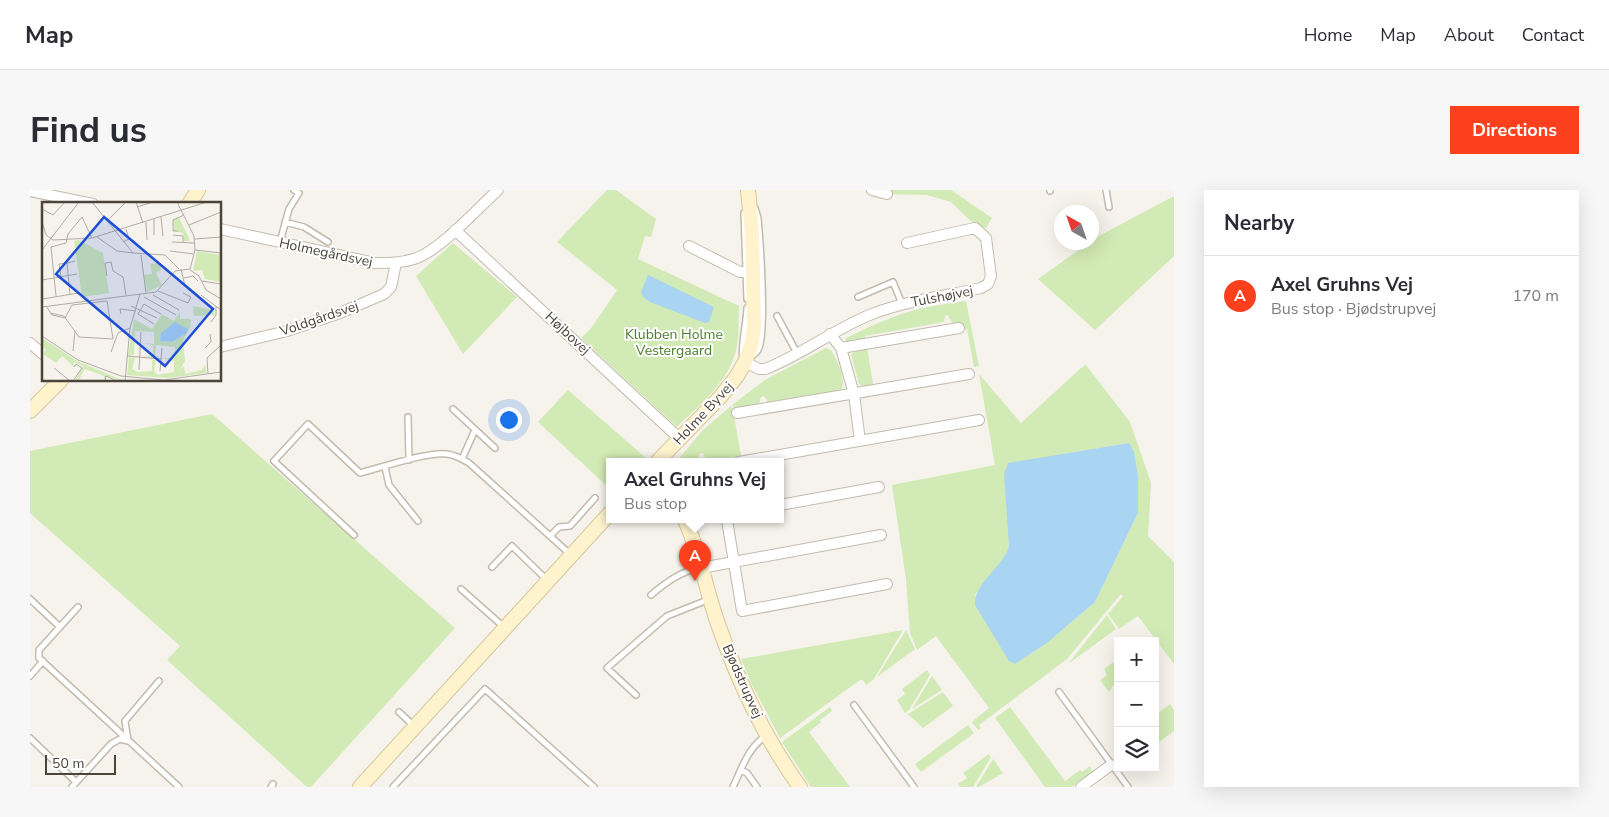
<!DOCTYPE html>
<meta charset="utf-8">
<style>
:root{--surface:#fff;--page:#f7f7f7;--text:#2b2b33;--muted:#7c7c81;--line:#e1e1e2;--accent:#fc3f1d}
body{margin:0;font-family:"Nunito Sans",sans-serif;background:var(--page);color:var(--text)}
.controls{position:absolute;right:15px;bottom:15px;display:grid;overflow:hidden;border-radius:0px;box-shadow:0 5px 20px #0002}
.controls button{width:45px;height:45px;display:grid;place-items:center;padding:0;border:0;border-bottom:1px solid var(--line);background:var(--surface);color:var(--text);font:25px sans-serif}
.compass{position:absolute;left:1024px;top:15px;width:45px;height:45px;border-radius:50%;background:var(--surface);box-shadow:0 5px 20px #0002;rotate:320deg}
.scale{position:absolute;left:15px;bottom:12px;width:71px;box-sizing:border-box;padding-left:5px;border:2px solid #4b4439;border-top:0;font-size:14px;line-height:18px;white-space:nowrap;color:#4b4439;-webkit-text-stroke:4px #fff;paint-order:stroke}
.you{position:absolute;left:478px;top:229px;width:18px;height:18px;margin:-12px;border:4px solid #fff;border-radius:50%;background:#1a73e8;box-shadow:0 0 0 8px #1a73e833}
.badge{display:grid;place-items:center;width:32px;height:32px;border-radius:50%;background:var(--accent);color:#fff;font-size:16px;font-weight:700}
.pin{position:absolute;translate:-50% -41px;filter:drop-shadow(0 1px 2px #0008)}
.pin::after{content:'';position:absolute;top:26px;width:18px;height:15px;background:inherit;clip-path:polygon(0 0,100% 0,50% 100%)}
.popup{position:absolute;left:576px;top:268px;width:178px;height:65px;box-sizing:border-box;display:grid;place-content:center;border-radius:0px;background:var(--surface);filter:drop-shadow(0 1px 4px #0005);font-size:16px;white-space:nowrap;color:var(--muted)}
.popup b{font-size:19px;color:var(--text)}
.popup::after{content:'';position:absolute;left:50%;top:100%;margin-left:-10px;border:10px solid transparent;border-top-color:var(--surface)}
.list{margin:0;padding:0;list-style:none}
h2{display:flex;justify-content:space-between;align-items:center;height:65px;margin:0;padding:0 20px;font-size:21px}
h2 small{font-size:16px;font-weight:400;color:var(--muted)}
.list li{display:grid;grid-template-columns:32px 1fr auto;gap:15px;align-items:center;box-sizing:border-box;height:80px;padding:0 20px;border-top:1px solid var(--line)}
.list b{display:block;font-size:19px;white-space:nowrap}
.list p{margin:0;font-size:16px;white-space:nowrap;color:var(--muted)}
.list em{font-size:16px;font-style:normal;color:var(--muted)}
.icon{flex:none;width:28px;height:28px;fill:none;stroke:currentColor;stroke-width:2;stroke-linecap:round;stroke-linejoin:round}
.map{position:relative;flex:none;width:1144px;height:597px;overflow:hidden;border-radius:0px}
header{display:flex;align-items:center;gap:30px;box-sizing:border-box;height:70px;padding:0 25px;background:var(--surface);border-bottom:1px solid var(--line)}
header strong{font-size:24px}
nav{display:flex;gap:28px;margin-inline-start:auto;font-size:18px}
.intro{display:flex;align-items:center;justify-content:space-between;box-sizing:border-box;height:120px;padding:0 30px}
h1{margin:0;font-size:35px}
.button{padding:12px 22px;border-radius:0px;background:var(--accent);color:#fff;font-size:18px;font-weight:700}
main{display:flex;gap:30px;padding:0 30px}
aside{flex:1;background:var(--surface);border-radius:0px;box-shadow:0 5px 20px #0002}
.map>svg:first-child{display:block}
</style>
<header>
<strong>Map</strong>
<nav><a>Home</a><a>Map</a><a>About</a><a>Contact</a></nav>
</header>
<div class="intro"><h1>Find us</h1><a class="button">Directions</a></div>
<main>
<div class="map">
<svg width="1144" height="597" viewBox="0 0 1144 597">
<rect width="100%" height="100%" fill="#f6f3ec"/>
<path fill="#d2eab5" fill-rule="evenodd" d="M577,0H586L626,29L621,47L615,46L608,69L709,116C708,133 710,151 704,167C695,195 667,217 647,237L551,148L562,137L587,100L527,52Z
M850,0H921L962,28L956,38L945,35L921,12L897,5L857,4Z
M1144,6V66L1065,140L1008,89L1067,47Z
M423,53L487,107L433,164L386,86Z
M936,111L949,176L944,177L937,139C927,140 922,134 918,125L915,126L914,132L835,146V149L816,154V148C841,136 866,124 893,118C907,115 922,113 936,111Z
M796,158L801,160C807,169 817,190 811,200L738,212L734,206L731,207L729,214L705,219L702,215L735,190Z
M837,158L843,194L833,197L829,194L821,165L824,162Z
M1056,175L1100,232L1121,293L1118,346L1144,372V474L1108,426L1089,439L1078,424L1093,406L1091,404L1037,469L949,535L951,538L948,540L942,532L959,518L906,446L887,460L880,443L876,389L862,295L965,275L949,184L991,233L1051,178ZM1099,253L1108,323L1065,412L1017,453L985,474L945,405L977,365L979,356L1034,264Z
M538,200L616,268L612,272H580V299L508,232Z
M701,216L703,220L711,266L677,272L673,263L669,264V272H646L673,240Z
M182,224L425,438L281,597H277L137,470L150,456L0,323V261Z
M1077,425L1086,439L1038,474Z
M873,440L844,489L836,495L833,490H830L750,548L721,493L711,469Z
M876,440L885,459L847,487Z
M1088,469V488L1079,502L1070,490L1077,485L1074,479Z
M897,480L900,485L879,520L875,523L867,510L875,504L872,499Z
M902,486L912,500L882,519Z
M913,502L923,516L893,538L878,524Z
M1140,514L1144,520V541L1125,555V525Z
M800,517L802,521L790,530L791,532L779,542L820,597H781L752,552Z
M980,517L1035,591L1050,580L1052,582L1060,576L1063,582L1042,597H1015L965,528Z
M938,535L944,543L891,582L885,574Z
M959,564L961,567L943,597H930L928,594L937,588L933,583Z
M963,569L973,583L949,597H946Z"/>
<path fill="#a9d4f2" d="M618,85L684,117L679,132L675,133L620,112L613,107L611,102Z
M1099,253L1104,262L1108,287V323L1065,412L1017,453L985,474L979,471L945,415C944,392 973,378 979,356L974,284L978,273Z"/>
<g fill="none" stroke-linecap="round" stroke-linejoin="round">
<g stroke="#c2bbae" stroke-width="8">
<path id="lane" d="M1020,0V1
M1076,0L1079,17
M714,23L717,109
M255,32L274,37L298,52
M250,52L259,19L269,3L264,0
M828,107L863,92L872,114
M747,126L767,163
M722,166C724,164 726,163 728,160C737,145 730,50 728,28L725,18
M713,168C710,159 717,130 717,118
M423,219L465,258
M378,227L379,270
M432,269L445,240
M355,277L359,295L388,331
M324,345L244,271L278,234L330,283C350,278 399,261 417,264C426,265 432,269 439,273L541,365
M520,346L529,337L540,336L565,308
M462,377L482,356L518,391
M431,399L475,438
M621,405C635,393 651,381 670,378
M0,409L30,437
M48,417L9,460V468L149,597
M0,486L13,471
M1029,502L1098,597
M606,505L577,478L637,426L680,409
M824,515L884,597
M369,522L383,535
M0,548L46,592
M711,580L717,583L727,597
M42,597L81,554L90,549L98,551L95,531L129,491
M241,597L243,594
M363,597L455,499L564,597
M703,597C712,578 718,557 737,545"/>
</g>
<g stroke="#c2bbae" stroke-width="12">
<path id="street" d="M842,0L857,4
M0,1L63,14
M190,39L345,73C359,73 373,73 387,68C412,58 447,19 468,0
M425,40L649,248
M659,56L710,82H723
M800,144L811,158L824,204L830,251
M0,153L14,165
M190,157L257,141L310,123L354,104L361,97L366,73
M811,158L929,138
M715,172L729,179H735C772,165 804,139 842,124C876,111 914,106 951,98L958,94L961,86L956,48L945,38L877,53
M707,223L939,184
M709,272L949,230
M750,315L849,297
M697,330L712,421L857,394
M671,378L851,345
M1051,597L1081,575"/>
</g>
<g stroke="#d6c79b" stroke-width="16">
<path id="secondary" d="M159,14L168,0
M0,221L31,190
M627,272L691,206L707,186L715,172L722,152L724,138L722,42L718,0
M655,330C670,362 675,397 687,431C707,489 734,547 770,597
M330,597L580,323"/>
</g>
<use href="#lane" stroke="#fff" stroke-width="5"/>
<use href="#street" stroke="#fff" stroke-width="10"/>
<use href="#secondary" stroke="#fff3cd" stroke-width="14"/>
</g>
<g text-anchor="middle" stroke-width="4" stroke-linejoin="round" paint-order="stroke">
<g font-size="14" fill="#4b4439" stroke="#fff">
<text transform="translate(296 62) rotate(12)" y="5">Holmegårdsvej</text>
<text transform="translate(912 106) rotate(-11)" y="5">Tulshøjvej</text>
<text transform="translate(289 128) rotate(-19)" y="5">Voldgårdsvej</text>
<text transform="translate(538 143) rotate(43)" y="5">Højbovej</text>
<text transform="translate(673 223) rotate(-47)" y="5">Holme Byvej</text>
<text transform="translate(713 491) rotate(66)" y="5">Bjødstrupvej</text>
</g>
<g font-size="14" fill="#4a7f2a" stroke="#fff">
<text x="644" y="149">Klubben Holme<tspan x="644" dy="16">Vestergaard</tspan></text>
</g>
</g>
<g transform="translate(12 12)">
<rect width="179" height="179" fill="#f6f3ec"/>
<path d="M137,16L146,34L148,39H142L141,31L132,29L131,18ZM37,38L61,51L67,91L40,95L32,39ZM155,49L179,53V80L163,77L160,68L151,69ZM118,61L119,68L114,71L120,83L105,90L102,73L110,72L108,62ZM151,104L171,108L173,113L152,114ZM138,109V117H149L148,126L141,138L143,159L138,168L142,164L143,172L160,168L163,162L164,171L126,176L85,173L87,155L93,156L90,167L96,170L110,169V158L108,157L114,158L112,169L116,173L132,170V159L119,156H133V145L114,143L113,154L117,156L99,154H111V143L100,141L112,142V130L93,129L92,153L86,154L92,117L110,127L120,112L132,119ZM126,128H127L146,129L131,140L118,139L120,130ZM0,136L35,159L82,179L64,174L62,179V174L43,167L36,179H33L41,164L32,160L31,164L20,154L14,161L1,152L4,148L0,144Z" fill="#d2eab5" fill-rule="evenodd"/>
<path d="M133,120L146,127L145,131L130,140L118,139L119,131Z" fill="#a9d4f2"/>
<path fill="none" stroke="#b2ada4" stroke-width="1" d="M50,0L91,51L123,53L137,67M94,0L101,21M135,0L152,34L153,48L148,67M95,5L111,0M0,7L11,13L23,0M119,15L121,34M112,17V33M0,19L4,33L11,38L50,36L165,0M65,19L84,0M104,20L105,38M147,23L179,10M136,29H131V18L142,13M131,33L141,34V40M55,35L75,49L91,51M153,37L179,35M81,40L87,37L84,27M130,40L153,41M0,48L37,0M153,48L179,51M128,49L152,52M99,53L104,91M139,67L143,84M148,68L157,74L164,88L179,97M65,74L63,61L69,60L71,69L81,75L84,93M19,75L17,62L25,61M142,76L151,74L156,79M0,78L35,72M160,79L179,82M116,89L146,101L149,95L141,91M28,93L25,61L33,59M111,93L137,108M159,93L179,108M14,94L9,45L24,41L26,32L40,15L50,36M102,95L134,113M0,97L37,91M4,104L10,113L23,116M89,104L115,116M0,105L114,90L133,69L148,67M8,111L22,114L37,135L71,137L65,99L30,103L23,116M79,112L78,107L94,109M169,120L174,113V105M112,122L96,112L102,102L119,112M0,134L36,158L79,174L122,178L179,170M163,146L169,140L168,132M31,149L33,130M69,150L76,131L88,126M85,154L119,157M12,166L28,179M97,168L99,130M118,169L120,146M166,172L165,156L179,143M31,179L40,166L34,162L32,165M63,179L64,174L75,179M83,179L88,126L98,92"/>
<path fill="#1d4ed8" fill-opacity="0.15" stroke="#1d4ed8" stroke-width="2.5" d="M62,15L171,107L123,164L14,72Z"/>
<rect width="179" height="179" fill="none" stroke="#4b4439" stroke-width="2.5"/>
</g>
</svg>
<div class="controls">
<button>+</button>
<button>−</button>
<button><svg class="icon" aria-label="layers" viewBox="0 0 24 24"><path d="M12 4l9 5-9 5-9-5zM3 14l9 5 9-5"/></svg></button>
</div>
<svg class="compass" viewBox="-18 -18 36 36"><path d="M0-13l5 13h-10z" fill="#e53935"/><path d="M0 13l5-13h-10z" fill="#7c7c81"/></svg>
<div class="scale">50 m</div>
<div class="you"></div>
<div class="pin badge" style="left:665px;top:391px">A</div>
<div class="popup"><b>Axel Gruhns Vej</b>Bus stop</div>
</div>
<aside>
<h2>Nearby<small></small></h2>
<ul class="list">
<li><span class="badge">A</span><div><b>Axel Gruhns Vej</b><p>Bus stop · Bjødstrupvej</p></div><em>170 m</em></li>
</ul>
</aside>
</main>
